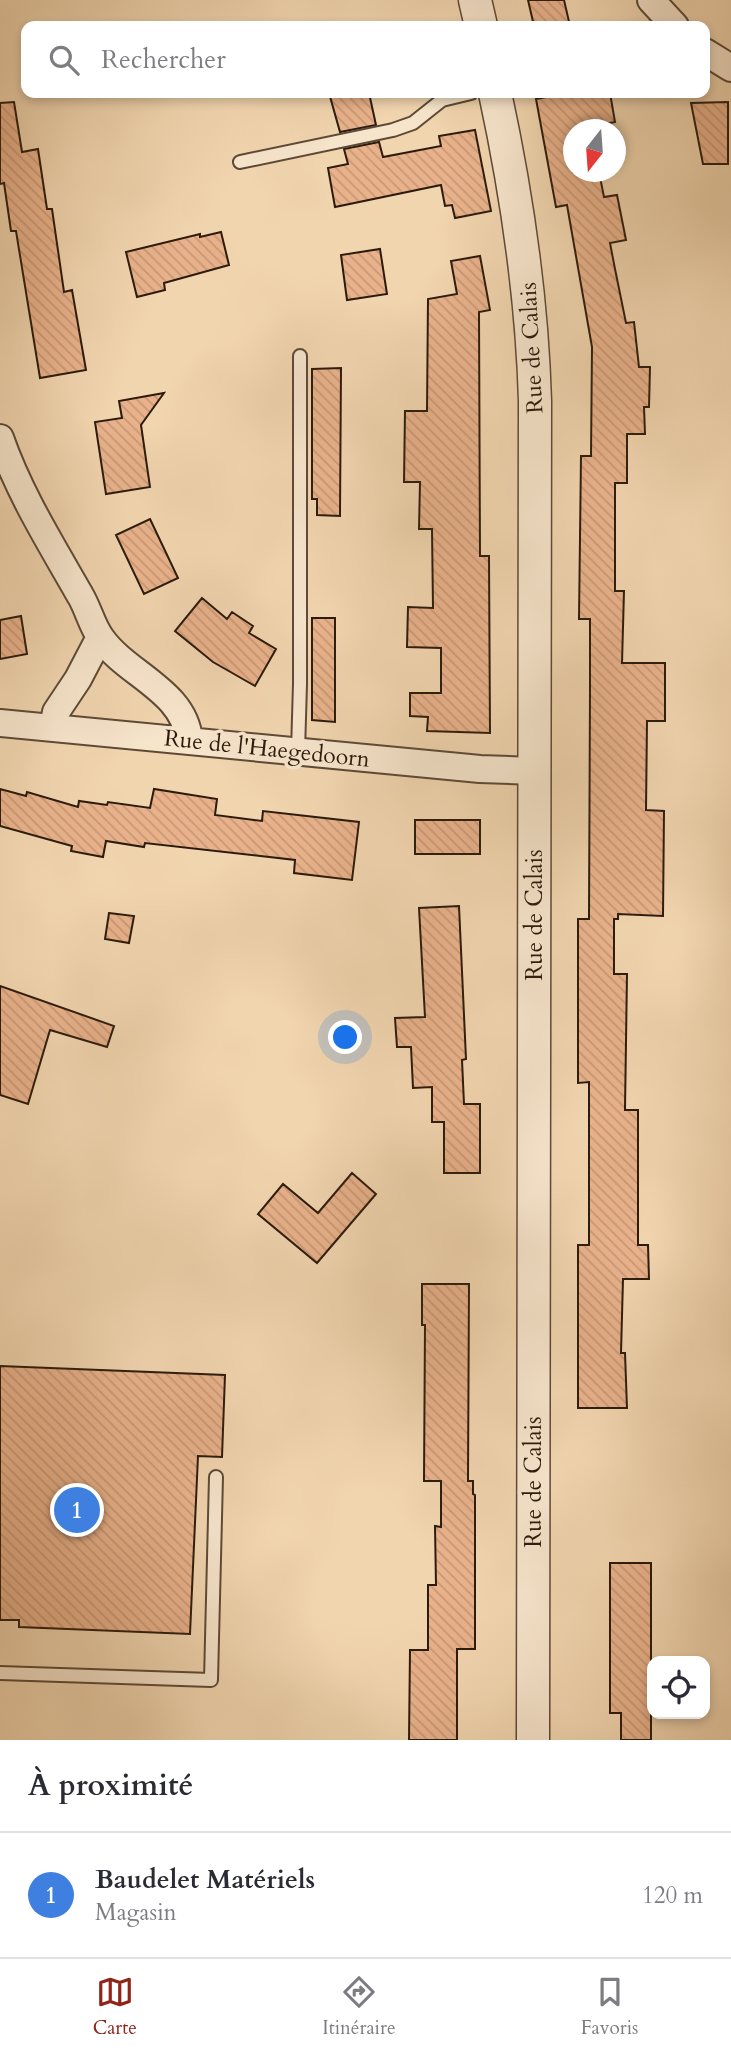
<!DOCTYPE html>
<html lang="fr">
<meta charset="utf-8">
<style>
:root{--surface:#fff;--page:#f2f2f3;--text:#2b2b33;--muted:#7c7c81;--line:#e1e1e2;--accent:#8f2418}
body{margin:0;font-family:Cardo,serif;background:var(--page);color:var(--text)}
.controls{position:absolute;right:21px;bottom:21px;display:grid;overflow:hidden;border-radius:14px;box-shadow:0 4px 10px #0003}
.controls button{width:63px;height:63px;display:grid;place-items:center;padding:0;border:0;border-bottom:2px solid var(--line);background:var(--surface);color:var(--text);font:35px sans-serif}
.compass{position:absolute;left:563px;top:119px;width:63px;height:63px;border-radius:50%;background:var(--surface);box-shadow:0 4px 10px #0003;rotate:197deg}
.you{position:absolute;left:346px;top:1038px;width:24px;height:24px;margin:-18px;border:5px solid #fff;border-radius:50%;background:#1a73e8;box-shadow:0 0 0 10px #1a73e833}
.badge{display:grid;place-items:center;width:46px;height:46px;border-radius:50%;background:var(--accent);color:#fff;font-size:23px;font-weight:700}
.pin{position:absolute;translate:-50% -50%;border:4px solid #fff;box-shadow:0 2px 7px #0006}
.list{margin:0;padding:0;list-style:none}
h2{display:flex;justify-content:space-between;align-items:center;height:91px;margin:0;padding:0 28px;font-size:30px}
h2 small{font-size:23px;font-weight:400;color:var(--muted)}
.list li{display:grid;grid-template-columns:46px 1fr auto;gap:21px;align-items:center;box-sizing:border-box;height:126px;padding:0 28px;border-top:2px solid var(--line)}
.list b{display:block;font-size:26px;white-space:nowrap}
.list p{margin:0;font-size:23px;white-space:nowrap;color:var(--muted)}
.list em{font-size:23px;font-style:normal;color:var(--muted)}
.icon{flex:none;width:38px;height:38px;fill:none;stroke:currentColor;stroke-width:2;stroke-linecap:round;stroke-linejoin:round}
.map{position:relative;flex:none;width:731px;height:1740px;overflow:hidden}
.search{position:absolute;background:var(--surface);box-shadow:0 4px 10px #0003;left:21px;right:21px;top:21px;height:77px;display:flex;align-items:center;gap:18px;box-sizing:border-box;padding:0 24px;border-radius:14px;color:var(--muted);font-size:26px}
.sheet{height:217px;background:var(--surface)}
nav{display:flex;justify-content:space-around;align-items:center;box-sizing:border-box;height:98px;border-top:2px solid var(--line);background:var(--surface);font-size:19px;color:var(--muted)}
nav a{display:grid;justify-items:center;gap:4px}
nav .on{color:var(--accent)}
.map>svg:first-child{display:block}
</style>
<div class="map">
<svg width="731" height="1740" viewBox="0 0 731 1740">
<defs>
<pattern id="building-back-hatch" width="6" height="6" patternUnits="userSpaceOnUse" patternTransform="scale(1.75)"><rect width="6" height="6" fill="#e9b28b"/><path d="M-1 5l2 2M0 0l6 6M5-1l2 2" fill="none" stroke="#c89877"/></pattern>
</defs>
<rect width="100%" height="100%" fill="#f1d5af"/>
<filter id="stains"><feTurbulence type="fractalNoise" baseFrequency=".00286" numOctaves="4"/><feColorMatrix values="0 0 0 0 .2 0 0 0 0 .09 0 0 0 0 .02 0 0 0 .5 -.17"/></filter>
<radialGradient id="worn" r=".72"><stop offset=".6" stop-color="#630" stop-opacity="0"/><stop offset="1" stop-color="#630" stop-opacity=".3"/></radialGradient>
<path fill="url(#building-back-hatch)" stroke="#2c1b0d" stroke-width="2" d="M528,0H564L570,26H534Z
M329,93H369L376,125L340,132Z
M546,93H610L615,122L573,130V172H599L604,197L617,195L626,240L610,243L615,269L626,323L634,322L639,367H650L649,407H644L645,434H627V483H615V591H624L622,663H665V721H647L646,810L664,811L663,916L618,914V919H614V974H627L625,1110H638V1245H648L649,1279H623L621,1353H625L627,1408H578V1245H589V1082L578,1083V919H589L590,692V619H579L581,456H591L592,347L567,205L556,207L536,99L547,97Z
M14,102L22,152L38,149L47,209H52L64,292L72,290L86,370L40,378L16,231H11L4,183L0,184V103Z
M728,102V164H703L691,103Z
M475,130L491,211L455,218L452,205L445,206L441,185L335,207L328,168L348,164L344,149L379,142L383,157L441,146L439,136Z
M221,232L229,265L164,283L165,290L137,297L126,252L200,234V237Z
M380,249L387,294L347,300L341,255Z
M480,256L490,310L479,312L480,556H489L490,733L427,731L428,717L410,716V693H441V648L407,647L408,607L433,608L432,529H419L420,482H404L405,411H427L428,299L457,294L451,261Z
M341,368L340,516L317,515V499H312V369Z
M164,393L141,425L150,487L106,494L95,422L122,418L119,401Z
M150,519L178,578L144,594L116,535Z
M202,598L227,619L232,612L253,626L249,633L276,649L255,686L213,662L175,631Z
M21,616L27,654L0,659V620Z
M312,618H335V722L312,720Z
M0,789L26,796L27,792L78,807L79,801L107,805L108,802L150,808L154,789L217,799L215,815L262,821L263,811L359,822L352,880L294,873L295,860L145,843L144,847L106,841L103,857L71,851L72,846L0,826Z
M415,820H480V854H415Z
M459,906L466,1059L462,1060L464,1104H480V1173H444V1122H432V1087L413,1088L411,1047H397L395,1018L425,1017L419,908Z
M109,913L134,916L129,943L105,939Z
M0,986L114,1026L107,1047L50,1030L28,1104L0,1095Z
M352,1173L376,1194L317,1263L258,1214L283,1184L318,1213Z
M422,1284H469L468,1481H473V1494L475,1495V1649H457V1740H409L410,1650H428V1585H436L435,1526L441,1527V1481H424L425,1325H422Z
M0,1366L225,1375L222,1457L198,1456L190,1634L19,1627V1620H0Z
M610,1563H651V1740H621V1713H610Z"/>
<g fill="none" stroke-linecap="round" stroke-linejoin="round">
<g stroke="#5d4a36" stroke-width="16">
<path id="service" d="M240,162L393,130L413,123L442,100L471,93
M298,751L300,684V356
M0,1673L211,1680L216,1477"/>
</g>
<g stroke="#5d4a36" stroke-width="30">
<path id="minor" d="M651,0L675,26
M705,52L731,68
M0,438C19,493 51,544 80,595C88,608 92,626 101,638C127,675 185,691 189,740
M0,723L480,769L534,771
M53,728L56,712L78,679L100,637"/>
</g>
<g stroke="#5d4a36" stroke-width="35">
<path id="tertiary" d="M475,0L481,26
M495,93C517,195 532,296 535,401L533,1740"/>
</g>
<use href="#service" stroke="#f6e4cb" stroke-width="12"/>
<use href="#minor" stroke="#f6e4cb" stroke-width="26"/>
<use href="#tertiary" stroke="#f6e4cb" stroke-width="32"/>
</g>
<g text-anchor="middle" stroke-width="7" stroke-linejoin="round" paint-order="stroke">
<g font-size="23" fill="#2c1b0d" stroke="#f6e4cb">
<text transform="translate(531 348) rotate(-93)" y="8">Rue de Calais</text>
<text transform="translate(267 748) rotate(6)" y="8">Rue de l'Haegedoorn</text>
<text transform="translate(534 915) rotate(-90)" y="8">Rue de Calais</text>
<text transform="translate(533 1482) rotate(-90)" y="8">Rue de Calais</text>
</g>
</g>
<rect width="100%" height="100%" filter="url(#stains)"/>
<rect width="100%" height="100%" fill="url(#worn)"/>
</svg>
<div class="controls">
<button><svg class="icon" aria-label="locate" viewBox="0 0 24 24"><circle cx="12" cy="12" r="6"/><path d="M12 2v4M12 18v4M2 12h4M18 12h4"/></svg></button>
</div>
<svg class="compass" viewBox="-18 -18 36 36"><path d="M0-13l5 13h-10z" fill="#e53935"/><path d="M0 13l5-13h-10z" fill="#7c7c81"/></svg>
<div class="you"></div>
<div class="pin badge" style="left:77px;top:1510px;background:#3f7fe0">1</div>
<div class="search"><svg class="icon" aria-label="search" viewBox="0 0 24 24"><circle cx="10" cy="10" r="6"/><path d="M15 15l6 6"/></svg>Rechercher</div>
</div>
<section class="sheet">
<h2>À proximité<small></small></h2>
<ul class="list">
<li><span class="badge" style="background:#3f7fe0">1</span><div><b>Baudelet Matériels</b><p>Magasin</p></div><em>120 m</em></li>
</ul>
</section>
<nav>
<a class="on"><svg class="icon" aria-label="map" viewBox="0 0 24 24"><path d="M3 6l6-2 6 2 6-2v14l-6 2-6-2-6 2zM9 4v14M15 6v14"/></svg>Carte</a>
<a><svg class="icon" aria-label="directions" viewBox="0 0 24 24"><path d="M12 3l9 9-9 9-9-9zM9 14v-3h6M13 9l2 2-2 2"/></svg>Itinéraire</a>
<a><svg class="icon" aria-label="saved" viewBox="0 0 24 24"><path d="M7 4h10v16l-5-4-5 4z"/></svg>Favoris</a>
</nav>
